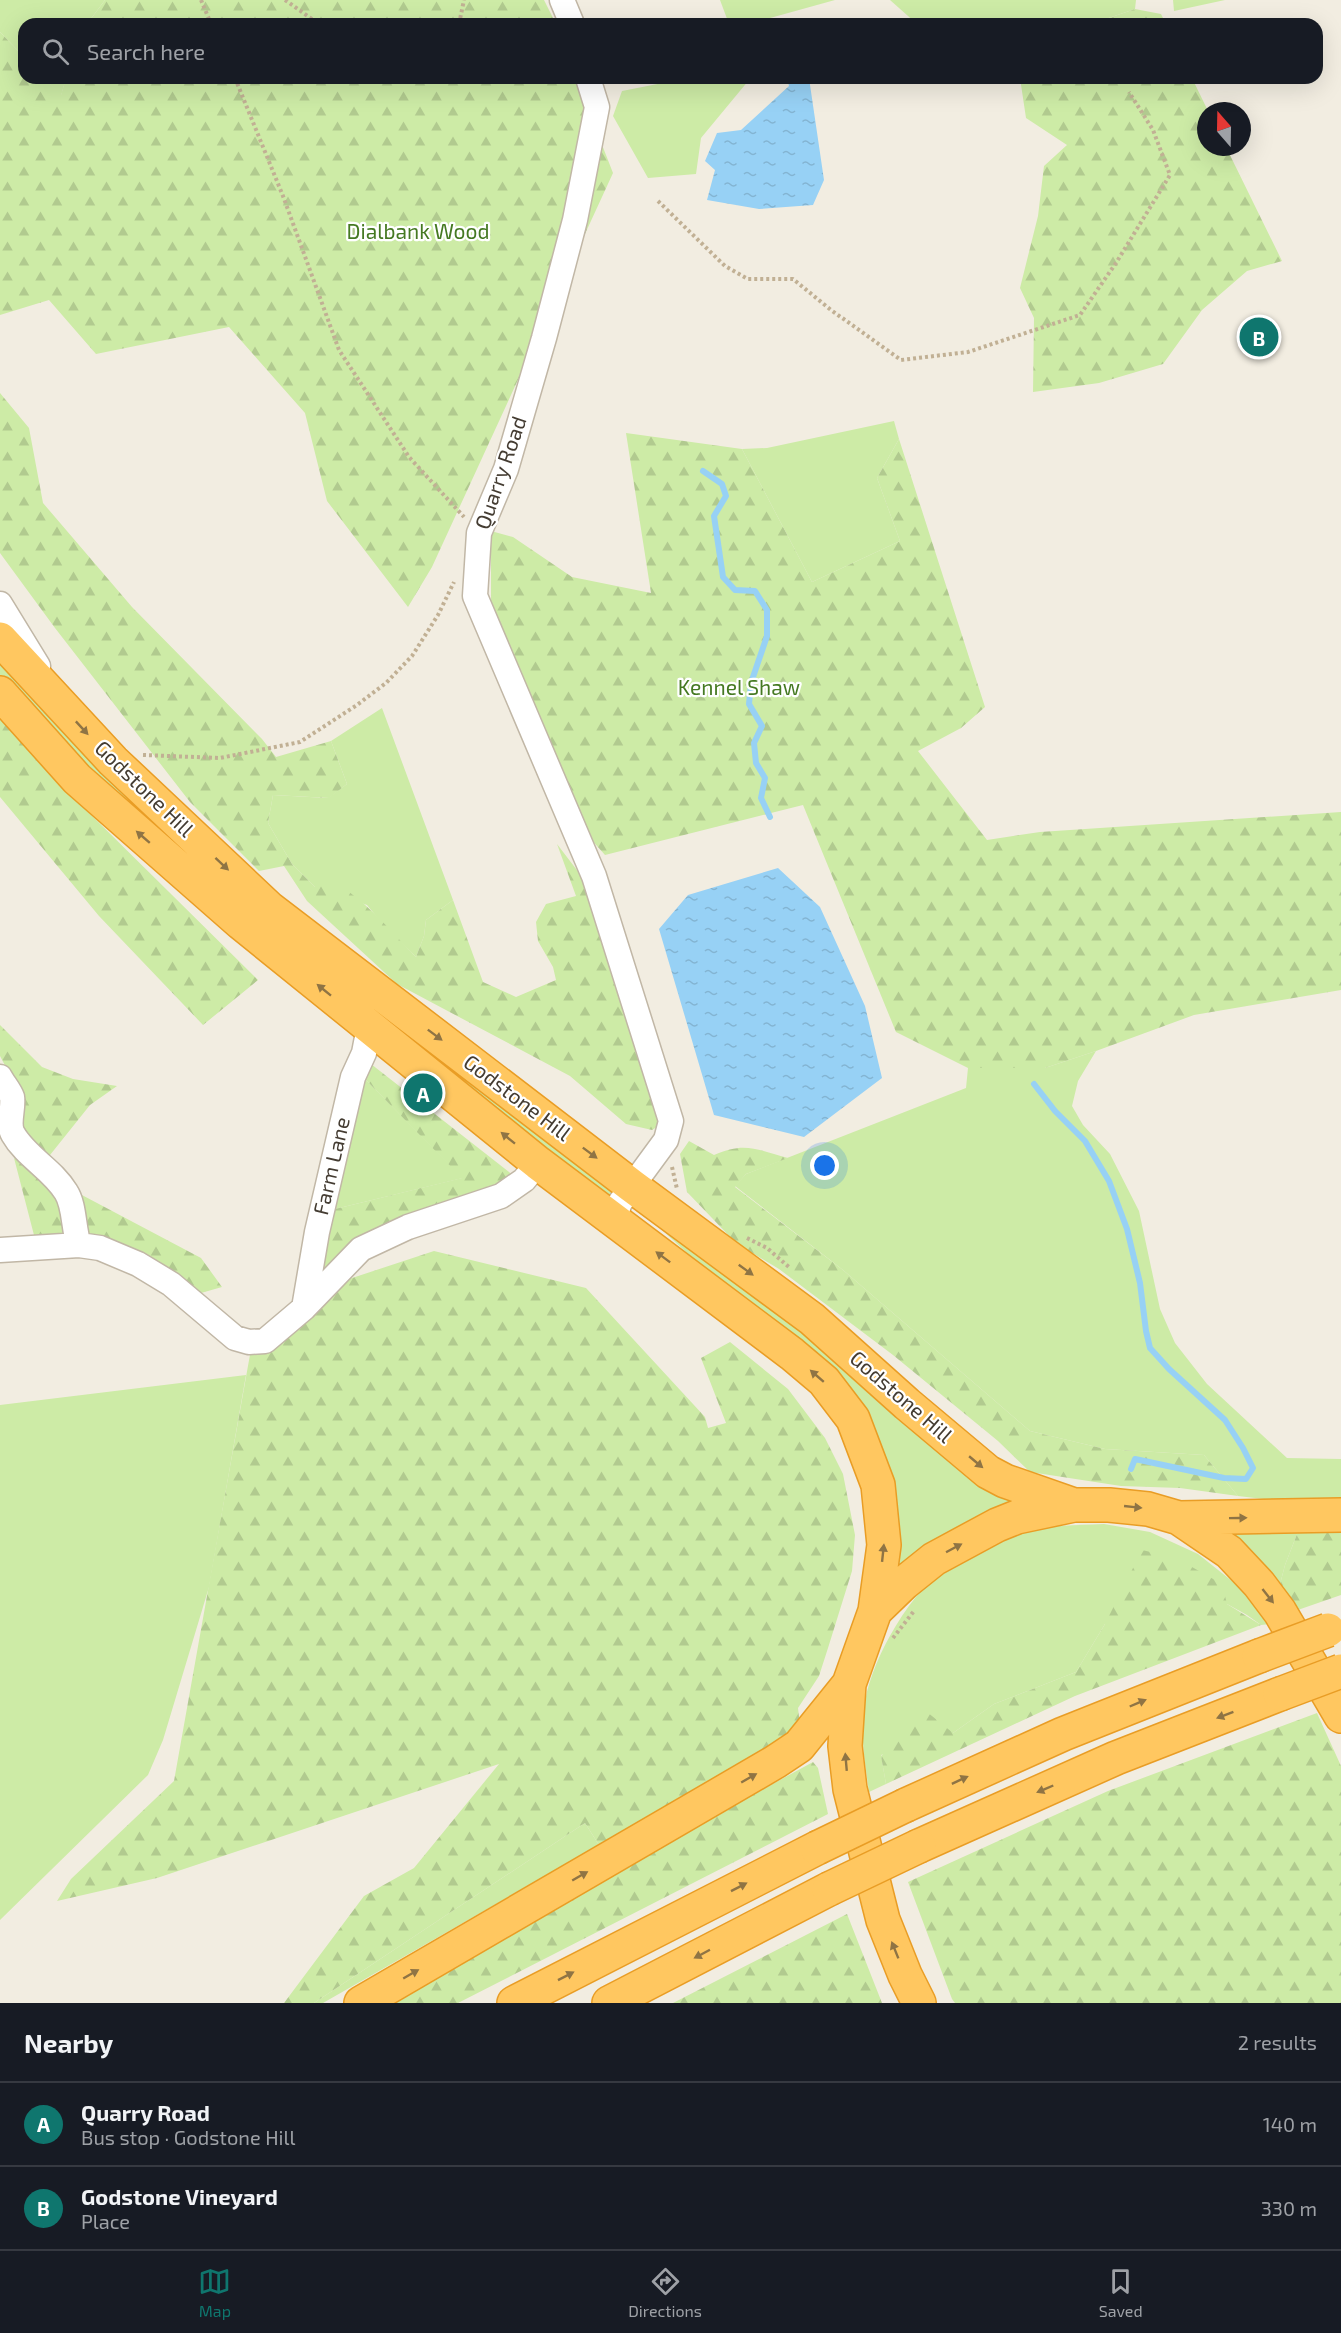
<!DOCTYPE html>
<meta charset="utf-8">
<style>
:root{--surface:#171b24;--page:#20242c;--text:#f1f3f6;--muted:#9ea1a6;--line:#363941;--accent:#0f766e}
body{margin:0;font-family:"Exo 2",sans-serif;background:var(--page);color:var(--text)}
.compass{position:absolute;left:1197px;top:102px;width:54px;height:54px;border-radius:50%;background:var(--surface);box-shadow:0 6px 24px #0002;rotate:340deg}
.you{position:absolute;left:825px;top:1166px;width:21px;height:21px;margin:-15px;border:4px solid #fff;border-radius:50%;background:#1a73e8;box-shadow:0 0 0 9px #1a73e833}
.badge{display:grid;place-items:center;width:39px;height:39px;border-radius:50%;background:var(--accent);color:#fff;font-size:20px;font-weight:700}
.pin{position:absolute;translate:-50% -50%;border:3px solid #fff;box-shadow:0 2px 6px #0006}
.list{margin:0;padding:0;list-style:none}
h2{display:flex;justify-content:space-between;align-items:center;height:78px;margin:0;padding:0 24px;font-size:26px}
h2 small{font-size:20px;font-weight:400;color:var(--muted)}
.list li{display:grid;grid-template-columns:39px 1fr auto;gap:18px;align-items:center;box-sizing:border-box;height:84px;padding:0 24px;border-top:2px solid var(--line)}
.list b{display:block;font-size:22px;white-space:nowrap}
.list p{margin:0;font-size:20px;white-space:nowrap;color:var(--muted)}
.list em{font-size:20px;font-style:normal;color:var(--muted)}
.icon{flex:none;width:33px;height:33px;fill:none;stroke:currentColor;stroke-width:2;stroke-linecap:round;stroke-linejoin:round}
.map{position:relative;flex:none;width:1341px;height:2003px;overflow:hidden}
.search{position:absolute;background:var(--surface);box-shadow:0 6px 24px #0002;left:18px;right:18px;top:18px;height:66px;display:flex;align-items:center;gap:15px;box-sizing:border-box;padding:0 21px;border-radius:18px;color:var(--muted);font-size:22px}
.sheet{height:246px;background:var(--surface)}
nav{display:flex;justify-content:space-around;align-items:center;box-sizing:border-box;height:84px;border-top:2px solid var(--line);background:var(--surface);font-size:16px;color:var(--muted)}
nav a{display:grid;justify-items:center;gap:3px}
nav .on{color:var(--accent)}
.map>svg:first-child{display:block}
</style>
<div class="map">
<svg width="1341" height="2003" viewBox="0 0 1341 2003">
<defs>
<pattern id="forest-firs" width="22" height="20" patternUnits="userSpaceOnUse" patternTransform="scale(1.5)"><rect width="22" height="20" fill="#cdeba6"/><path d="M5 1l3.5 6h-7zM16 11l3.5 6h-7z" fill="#b1ca8f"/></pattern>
<pattern id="water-ripples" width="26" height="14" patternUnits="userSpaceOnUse" patternTransform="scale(1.5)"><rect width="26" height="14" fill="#97d1f5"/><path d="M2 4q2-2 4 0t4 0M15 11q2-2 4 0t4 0" fill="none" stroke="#83b4d2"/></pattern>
</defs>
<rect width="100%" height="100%" fill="#f2ede1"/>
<path fill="#cdeba6" d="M0,0H105L87,24H24V57L0,32Z
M720,0H835L748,24H729Z
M890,0H1136L1135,9L1091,24H917Z
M1173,0H1225L1174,11Z
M44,78H66L61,96Z
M688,78H747L749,80L701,138L696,174L648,178L613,116L622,91Z
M894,421L899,439L877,478L900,541L812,582L742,449L767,448Z
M0,658L616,1191L608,1200L379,1024L58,741L0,675Z
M382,708L453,900L426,920L424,936L416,957L385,927L367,905L315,887L292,864L268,823L273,795L328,798L347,784L331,741Z
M1096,1051L1078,1081L1072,1106L1083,1125L1110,1154L1139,1211L1160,1309L1175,1343L1207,1384L1287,1458L1341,1459V1499L1297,1503L1238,1496L1204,1455L1105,1449L1030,1431L843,1270L735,1186L746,1174L966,1088L968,1068H1045Z
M364,1078L463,1178L335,1209Z
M650,1219L714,1268L796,1326L1038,1505L895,1578L900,1542L897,1502L881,1454L720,1283Z
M246,1375L209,1587L163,1740L148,1775L0,1920V1405Z
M1104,1524L1150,1532L1198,1554L1242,1589L1270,1624L1261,1625L1247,1615L1227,1604L1105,1624L1076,1672L994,1704L953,1733L881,1755L886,1784L869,1792C865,1762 859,1731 865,1701C874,1654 911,1591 951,1563C971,1549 1016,1532 1040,1528C1061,1525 1083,1525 1104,1524Z
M1207,1528L1299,1529L1285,1565L1278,1592Z
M585,1823L599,1845L323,2003H314Z"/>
<path fill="url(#forest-firs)" d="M105,0H544L556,24H87Z
M1135,9L1161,14L1166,24H1091Z
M0,32L24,57V78H44L61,95L66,78H576L613,173L432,567L408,607L327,501L305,413L229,327L96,354L49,300L0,315Z
M1020,78H1192L1208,111H1206V147H1226L1282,261L1247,271L1202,310L1163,364L1099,383L1033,392L1034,318L1020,288L1038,216L1044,166L1067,145L1026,118Z
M0,393L29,428L43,503L132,607L262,739L276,757L331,741L347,784L329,798L273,795L268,823L292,864L315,887C321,886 329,884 334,885C355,888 399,940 416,957L424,936L426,920L453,900L483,982L516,997L556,980L553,967L538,941L536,922L546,904L576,896L557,844L586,882L665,1122L652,1130L626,1124L570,1076L397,984L307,901L284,866L259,871L190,802L55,628L0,553Z
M626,433L742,449L812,582L900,541L877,478L899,439L985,707L961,728L918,751L987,840L1040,832L1341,812V990L1194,1015L1096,1051L1045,1068H968L896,1032L803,805L605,855L582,829L491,605V531L513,537L572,577L651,593Z
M0,717L81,805L258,980L203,1025L99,916L0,797Z
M0,1025L42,1067L73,1079L117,1086L90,1105L46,1160L20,1127L22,1098L0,1056Z
M371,1064L514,1176L314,1289L335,1209L462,1178L364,1078Z
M689,1141L714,1155C745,1141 758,1150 788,1158L746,1174L735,1187L843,1270L1030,1431L1105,1449L1204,1455L1238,1496L1180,1488L1121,1486L1030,1472L998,1441L893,1355L779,1269L736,1243L687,1192L680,1154Z
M14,1158C53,1186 57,1191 67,1239H35Z
M80,1194L201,1258L222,1287L194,1295L147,1254L84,1238Z
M434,1251L586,1288L705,1417L708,1428L726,1423L701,1358L730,1342L788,1389L825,1438L843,1474L855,1535L852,1571L828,1648L819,1676L798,1708L800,1725L795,1731L599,1845L585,1823L314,2003H284L364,1896L414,1868L499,1764L157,1878L57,1901L71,1879L174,1781L251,1349L343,1281Z
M1341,1527V1595L1292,1612L1278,1592L1285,1565L1299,1529Z
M1142,1550L1176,1558L1222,1584L1227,1604L1261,1625L1075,1696L886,1784L881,1756L927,1712L953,1733L994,1704L1076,1672L1105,1624Z
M1317,1713L1341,1766V2003H955L952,1999L908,1882L1108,1791Z
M813,1762L818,1768L828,1814L458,2003H387L679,1835Z
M847,1914L882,2003H673Z"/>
<path fill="url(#water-ripples)" d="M787,78H809L824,180L813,205L759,209L707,200L715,170L705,161L717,133L741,130L789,86Z
M778,868L820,907L865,1006L882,1078L804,1137L714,1115L659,929L688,895Z"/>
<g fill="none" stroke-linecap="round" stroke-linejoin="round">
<path stroke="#97d1f5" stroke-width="6" d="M703,471L722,484L726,496L714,516L723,577L735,590L755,591L767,610V636L751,683L749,704L762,726L754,743L756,763L765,778L761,798L770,817
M1034,1084L1055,1111L1085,1141L1109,1181L1127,1229L1140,1283L1146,1331L1150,1348L1169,1369L1225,1420L1243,1448L1253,1468L1246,1479L1224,1478L1135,1459L1131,1469"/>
<g stroke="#c1b7a6" stroke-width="27">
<path id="minor" d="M562,0L572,24
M588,78L597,107L575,220L544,338L506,469L479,533L475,596L594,876L671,1121L666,1140L619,1204L615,1222
M0,604L38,666
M0,1077C3,1083 10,1091 12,1097C14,1108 7,1124 13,1134C26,1157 52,1169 66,1192C75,1206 73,1228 79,1245L100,1248L138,1264L171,1284L235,1338L249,1342L265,1341L304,1308L361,1249L408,1227L501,1196L524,1180L538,1163
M0,1250L79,1245
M304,1308L317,1232L353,1077L364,1053L369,1027"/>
</g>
<g stroke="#e99d25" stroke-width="36">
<path id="highway" d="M0,639L113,761L269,908L632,1186L812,1319L907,1404L988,1472L1005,1481L1074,1505
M0,693L77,779L241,923L538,1163L792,1354L824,1381L853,1419L878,1485L884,1545L875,1611
M1179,1518L1341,1515
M906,1805L1063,1734L1259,1656
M919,1846L1116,1758L1280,1694
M361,2003L775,1762L799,1746L849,1684
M514,2003L817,1848
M609,2003L829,1889
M919,2003L905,1975L883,1920L850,1789L845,1746L849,1684L875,1611L904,1583L934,1559L997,1525L1017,1517L1074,1505H1109L1148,1509L1179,1518L1229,1552L1259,1584L1280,1612L1341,1716"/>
</g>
<path stroke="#c1b094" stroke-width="4" stroke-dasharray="3 3" stroke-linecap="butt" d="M201,0L211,24
M285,0L319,24
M459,24L464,0
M235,78L283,196L339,350L409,457L464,517
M658,201L725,266L748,279H793L831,310L901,360L968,352L1080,315L1116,263L1170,175L1153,130L1129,92
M143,755L220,758L300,742L357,705L386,683L412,656L438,615L454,582
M672,1167L677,1189
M747,1238L767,1248L790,1268
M893,1638L914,1611"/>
<use href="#minor" stroke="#fff" stroke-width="24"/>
<use href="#highway" stroke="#ffc760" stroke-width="33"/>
<g stroke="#e99d25" stroke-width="36" stroke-linecap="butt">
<path id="highway-bridge" d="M1259,1656L1328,1630
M1280,1694L1341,1671
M817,1848L906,1805
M829,1889L919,1846"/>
</g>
<use href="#highway-bridge" stroke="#ffc760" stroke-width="33"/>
</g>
<defs><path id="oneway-solid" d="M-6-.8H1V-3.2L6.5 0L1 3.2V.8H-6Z" transform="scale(1.5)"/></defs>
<g fill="#8f7444">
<use href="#oneway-solid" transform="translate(82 728) rotate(47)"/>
<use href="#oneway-solid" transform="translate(143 837) rotate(-139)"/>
<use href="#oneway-solid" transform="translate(222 864) rotate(43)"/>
<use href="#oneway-solid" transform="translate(324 990) rotate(-141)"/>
<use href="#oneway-solid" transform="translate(435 1035) rotate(37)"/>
<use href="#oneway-solid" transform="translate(508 1138) rotate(-141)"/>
<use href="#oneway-solid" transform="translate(590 1153) rotate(37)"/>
<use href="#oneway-solid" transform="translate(663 1257) rotate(-143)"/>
<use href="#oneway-solid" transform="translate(746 1270) rotate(36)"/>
<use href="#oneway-solid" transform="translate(817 1376) rotate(-139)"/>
<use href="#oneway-solid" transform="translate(976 1462) rotate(40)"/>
<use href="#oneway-solid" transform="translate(1133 1507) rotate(6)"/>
<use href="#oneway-solid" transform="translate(1238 1518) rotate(-1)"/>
<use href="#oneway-solid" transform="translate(954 1548) rotate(-28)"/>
<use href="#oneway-solid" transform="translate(883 1553) rotate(-84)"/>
<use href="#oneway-solid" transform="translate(1268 1596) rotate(52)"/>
<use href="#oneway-solid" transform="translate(1138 1703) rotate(-23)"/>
<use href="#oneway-solid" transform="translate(1225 1715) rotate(159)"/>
<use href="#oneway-solid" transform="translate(846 1762) rotate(-95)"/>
<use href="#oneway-solid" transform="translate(749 1778) rotate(-30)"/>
<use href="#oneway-solid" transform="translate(960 1780) rotate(-25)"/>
<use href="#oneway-solid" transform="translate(1045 1789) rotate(157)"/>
<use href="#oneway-solid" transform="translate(580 1876) rotate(-30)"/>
<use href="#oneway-solid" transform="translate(739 1887) rotate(-27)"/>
<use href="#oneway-solid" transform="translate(895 1950) rotate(-112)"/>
<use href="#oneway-solid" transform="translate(702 1954) rotate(152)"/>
<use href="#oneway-solid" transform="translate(411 1974) rotate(-30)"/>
<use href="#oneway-solid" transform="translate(566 1976) rotate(-27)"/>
</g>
<g text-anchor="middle" stroke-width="4.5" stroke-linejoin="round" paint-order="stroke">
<g font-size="21" fill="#457922" stroke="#fff">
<text x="418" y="239">Dialbank Wood</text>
<text x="739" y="695">Kennel Shaw</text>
</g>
<g font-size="21" fill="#443c32" stroke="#fff">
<text transform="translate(501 473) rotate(-71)" y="7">Quarry Road</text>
<text transform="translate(144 789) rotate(44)" y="7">Godstone Hill</text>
<text transform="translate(517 1098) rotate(37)" y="7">Godstone Hill</text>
<text transform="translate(332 1166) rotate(-77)" y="7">Farm Lane</text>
<text transform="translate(901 1397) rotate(41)" y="7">Godstone Hill</text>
</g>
</g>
</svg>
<svg class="compass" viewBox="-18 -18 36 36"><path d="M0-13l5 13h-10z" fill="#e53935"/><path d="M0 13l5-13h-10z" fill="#9ea1a6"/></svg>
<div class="you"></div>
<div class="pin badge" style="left:423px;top:1093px">A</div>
<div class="pin badge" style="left:1259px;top:337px">B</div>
<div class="search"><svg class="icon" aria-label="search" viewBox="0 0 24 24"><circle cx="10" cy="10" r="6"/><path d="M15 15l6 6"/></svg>Search here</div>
</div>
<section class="sheet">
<h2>Nearby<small>2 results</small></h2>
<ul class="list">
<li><span class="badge">A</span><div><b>Quarry Road</b><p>Bus stop · Godstone Hill</p></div><em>140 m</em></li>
<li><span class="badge">B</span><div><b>Godstone Vineyard</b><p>Place</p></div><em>330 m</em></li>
</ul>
</section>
<nav>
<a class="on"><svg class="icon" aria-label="map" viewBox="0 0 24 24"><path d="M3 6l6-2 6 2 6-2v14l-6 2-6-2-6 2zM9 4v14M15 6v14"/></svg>Map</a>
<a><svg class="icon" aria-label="directions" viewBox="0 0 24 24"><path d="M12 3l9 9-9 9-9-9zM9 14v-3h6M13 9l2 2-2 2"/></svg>Directions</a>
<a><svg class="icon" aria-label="saved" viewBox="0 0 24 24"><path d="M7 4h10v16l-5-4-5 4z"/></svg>Saved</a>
</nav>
